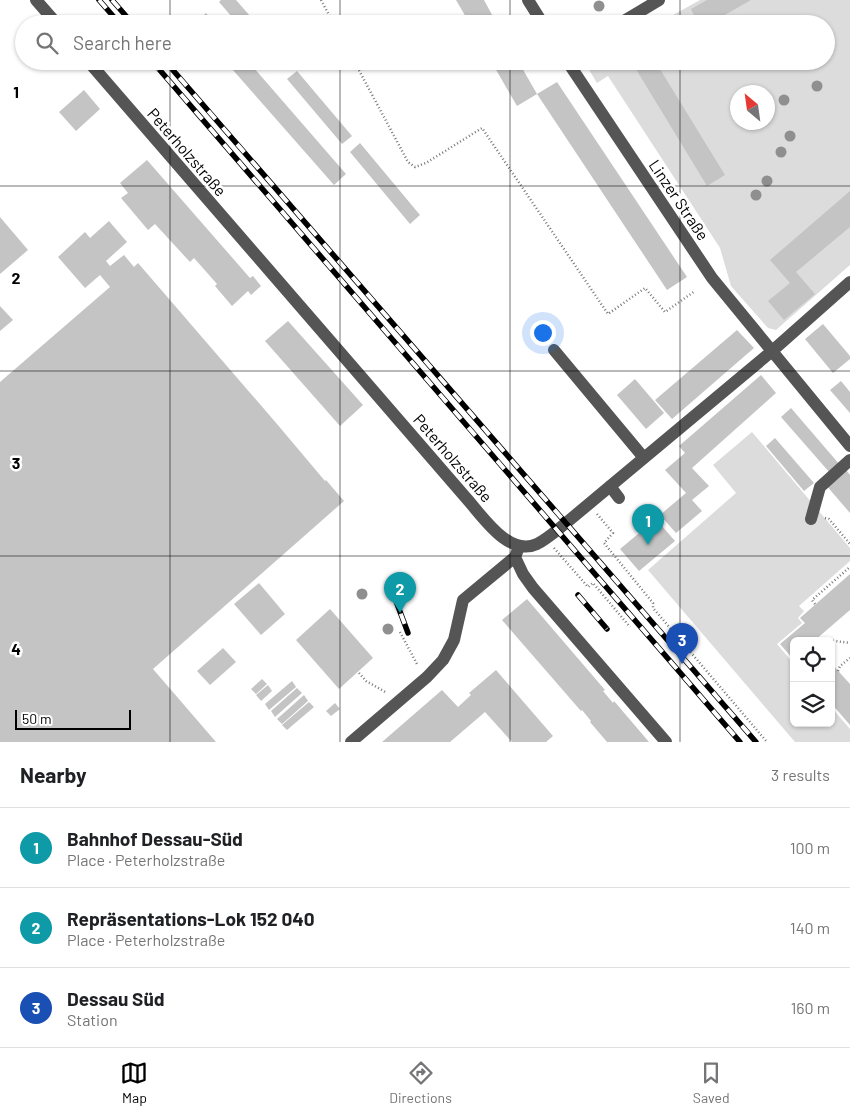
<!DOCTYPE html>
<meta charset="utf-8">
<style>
:root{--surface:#fff;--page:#f2f2f2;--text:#202124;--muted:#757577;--line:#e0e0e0;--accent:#000}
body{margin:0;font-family:Barlow,sans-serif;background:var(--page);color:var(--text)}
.controls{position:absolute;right:15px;bottom:15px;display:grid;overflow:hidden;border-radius:8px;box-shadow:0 1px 4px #0004}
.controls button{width:45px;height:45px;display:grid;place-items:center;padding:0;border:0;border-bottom:1px solid var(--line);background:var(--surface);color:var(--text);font:25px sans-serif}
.compass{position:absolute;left:730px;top:85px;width:45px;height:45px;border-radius:50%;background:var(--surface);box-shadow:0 1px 4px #0004;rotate:331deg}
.scale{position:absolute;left:15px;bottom:12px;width:116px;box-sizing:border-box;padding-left:5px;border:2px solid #000;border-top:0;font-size:14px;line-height:18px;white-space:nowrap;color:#000;-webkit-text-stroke:4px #fff;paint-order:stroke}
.you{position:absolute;left:542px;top:332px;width:18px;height:18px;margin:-12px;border:4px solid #fff;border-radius:50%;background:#1a73e8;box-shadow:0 0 0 8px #1a73e833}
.badge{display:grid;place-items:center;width:32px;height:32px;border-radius:50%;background:var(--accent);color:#fff;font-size:16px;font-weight:700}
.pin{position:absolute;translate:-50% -41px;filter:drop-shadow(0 1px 2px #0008)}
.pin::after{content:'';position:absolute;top:26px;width:18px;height:15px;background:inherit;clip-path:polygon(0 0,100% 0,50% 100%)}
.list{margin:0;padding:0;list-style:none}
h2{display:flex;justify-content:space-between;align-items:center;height:65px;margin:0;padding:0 20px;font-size:21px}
h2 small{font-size:16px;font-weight:400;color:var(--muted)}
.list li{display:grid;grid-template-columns:32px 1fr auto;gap:15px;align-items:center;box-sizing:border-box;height:80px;padding:0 20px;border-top:1px solid var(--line)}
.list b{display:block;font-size:19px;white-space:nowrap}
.list p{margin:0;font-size:16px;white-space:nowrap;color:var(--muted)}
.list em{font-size:16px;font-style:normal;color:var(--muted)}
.icon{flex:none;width:28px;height:28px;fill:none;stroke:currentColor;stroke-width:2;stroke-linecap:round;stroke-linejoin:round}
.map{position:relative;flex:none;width:850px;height:742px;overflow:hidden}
.search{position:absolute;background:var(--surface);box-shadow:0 1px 4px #0004;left:15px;right:15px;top:15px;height:55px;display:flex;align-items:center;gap:12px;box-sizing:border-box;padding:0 18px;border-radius:28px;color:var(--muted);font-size:19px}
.sheet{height:305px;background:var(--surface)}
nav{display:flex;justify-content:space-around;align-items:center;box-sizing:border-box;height:70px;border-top:1px solid var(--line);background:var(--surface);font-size:14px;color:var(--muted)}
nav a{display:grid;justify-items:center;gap:2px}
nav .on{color:var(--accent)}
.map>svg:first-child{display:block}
</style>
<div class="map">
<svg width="850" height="742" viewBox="0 0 850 742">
<rect width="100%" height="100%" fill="#fff"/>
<path fill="#dcdcdc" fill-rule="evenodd" d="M700,0H850V265L776,330L768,328L731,286L720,248L608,76L597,83L588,68L590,61H826V24H657ZM738,92H768V122H738Z
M752,432L850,548V561L799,606L804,611L798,618L802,623L777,644L794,664V723H831V707L850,729V742H795L648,570L736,493L713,465Z"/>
<path fill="#c4c4c4" d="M221,0H236L257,24H238L219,2Z
M456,0H484L497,24H470Z
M707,0H751L709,24H698L691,9Z
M206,13L215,24H194Z
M225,61H248L346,174L334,185Z
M491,61H518L537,94L517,106Z
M631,61H655L725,175L707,186Z
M297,71L352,136L342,144L287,79Z
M557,82L687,277L667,290L537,94Z
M84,90L100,109L76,131L59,112Z
M360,143L420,215L410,224L350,152Z
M147,160L250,278L253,276L261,286L251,295L248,291L232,306L215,286L217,284L194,258L190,262L155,224L148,230L121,198L128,193L120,183Z
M850,191V227L796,272L815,294L784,320L768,301L790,283L770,260Z
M0,217L28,250L0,274Z
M109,221L127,242L106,261L110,266L124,255L134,267L138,263L277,424L325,481L326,480L344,501L153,669L216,742H0V382L110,287L100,275L85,288L58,257L85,232L90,238Z
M0,306L13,320L0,331Z
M288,321L363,405L340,426L265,341Z
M823,324L850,356V359L833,373L805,339Z
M737,330L754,348L672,419L655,400Z
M761,375L776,393L692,468L709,486L692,500L702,511L676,533L660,515L686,493L665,470L685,453L679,446Z
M635,379L664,413L646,429L617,395Z
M841,381L850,392V413L830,390Z
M791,408L840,465L830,473L781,417Z
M775,438L814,483L804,491L766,446Z
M844,467L850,475V513L825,484Z
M656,519L675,541L639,571L620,549Z
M850,574V610L814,641H794V660L780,644L805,623L800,618Z
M259,583L285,614L261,635L234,604Z
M527,599L605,690L603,691L613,703L614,701L649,742H607L590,722L591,721L582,710L581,711L502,620Z
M330,609L373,658L339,689L296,640Z
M223,648L236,662L210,685L197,671Z
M831,663L850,684V725L831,703Z
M496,670L553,736L546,742H512L485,712L450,742H382L442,690L458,707L471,695L469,693Z
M262,679L267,684L256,694L251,689Z
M292,681L296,687L269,710L265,704Z
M268,685L272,691L261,701L256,695Z
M297,688L302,693L275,717L271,711Z
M304,695L308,701L282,724L277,719Z
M309,702L314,707L287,730L282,725Z
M335,703L340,709L331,716L326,711Z"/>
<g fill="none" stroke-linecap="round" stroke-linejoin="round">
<path stroke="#777" stroke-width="2.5" stroke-dasharray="1 2.5" stroke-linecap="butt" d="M321,0L334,24
M354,61L408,162L415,167L426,163L482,128L608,314L645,288L665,312L695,291
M597,514L613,533L604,543L653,603V608L767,742
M825,518L829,519L850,544
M554,548L588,587L593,583L630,627
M815,604L812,600L850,567
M400,632L418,666
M816,641L820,639L850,643
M838,671L840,666L850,658
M359,673L366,681L387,693"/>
<path stroke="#555" stroke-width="12" d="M36,0L57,24
M528,0L543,24
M619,24L659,0
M88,61L467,499C483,517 509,557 537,544C547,539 557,530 566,523L771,352L850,282
M567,61L712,278L850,446
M554,350L644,458
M610,486L619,498
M811,519L820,487L850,460
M515,557L523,574L533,588L666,742
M351,742L427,677L443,660L454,640L463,600L515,557L519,547"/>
<g stroke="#000" stroke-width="5.5">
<path id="rail" d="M99,0L120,24
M112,0L133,24
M152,61L740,742
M165,61L756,742
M393,593L408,633
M578,595L607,629"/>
</g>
<use href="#rail" stroke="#fff" stroke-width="4" stroke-dasharray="11" stroke-linecap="butt"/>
</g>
<g fill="#8f8f8f">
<circle cx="599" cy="6" r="5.5"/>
<circle cx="817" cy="86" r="5.5"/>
<circle cx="784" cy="100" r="5.5"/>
<circle cx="790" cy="136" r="5.5"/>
<circle cx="781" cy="152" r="5.5"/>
<circle cx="767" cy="181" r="5.5"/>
<circle cx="756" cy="195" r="5.5"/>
<circle cx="362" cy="594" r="5.5"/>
<circle cx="388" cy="629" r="5.5"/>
</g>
<path fill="none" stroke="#000" stroke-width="1" stroke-opacity="0.55" d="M170,0V24M340,0V24M510,0V24M680,0V24M170,61V742M340,61V742M510,61V742M680,61V742M0,186H850M0,371H850M0,556H850"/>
<g text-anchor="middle" stroke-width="5" stroke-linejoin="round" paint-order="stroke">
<g font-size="16" fill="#000" stroke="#fff">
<text transform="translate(187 152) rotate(49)" y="6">Peterholzstraße</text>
<text transform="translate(679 200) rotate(56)" y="6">Linzer Straße</text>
<text transform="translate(453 458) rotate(49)" y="6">Peterholzstraße</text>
</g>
</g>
<g font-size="16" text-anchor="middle" font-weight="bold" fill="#000" stroke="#fff" stroke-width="5" stroke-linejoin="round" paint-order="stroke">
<text x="16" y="98">1</text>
<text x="16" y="284">2</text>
<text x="16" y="469">3</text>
<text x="16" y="655">4</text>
</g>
</svg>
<div class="controls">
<button><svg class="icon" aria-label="locate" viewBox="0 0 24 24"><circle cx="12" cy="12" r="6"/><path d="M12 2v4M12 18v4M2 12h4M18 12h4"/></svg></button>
<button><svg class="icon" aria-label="layers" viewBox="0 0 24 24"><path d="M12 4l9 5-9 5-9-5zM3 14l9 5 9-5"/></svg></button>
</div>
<svg class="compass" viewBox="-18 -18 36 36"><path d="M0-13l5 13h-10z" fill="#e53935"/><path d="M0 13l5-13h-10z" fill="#757577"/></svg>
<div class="scale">50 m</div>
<div class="you"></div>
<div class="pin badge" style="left:648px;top:545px;background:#0f9aa8">1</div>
<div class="pin badge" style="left:400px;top:613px;background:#0f9aa8">2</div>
<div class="pin badge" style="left:682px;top:664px;background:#1a4fb4">3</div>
<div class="search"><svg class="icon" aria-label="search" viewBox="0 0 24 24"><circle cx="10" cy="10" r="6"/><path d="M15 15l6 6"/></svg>Search here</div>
</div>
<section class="sheet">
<h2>Nearby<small>3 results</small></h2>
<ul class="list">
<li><span class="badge" style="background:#0f9aa8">1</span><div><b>Bahnhof Dessau-Süd</b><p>Place · Peterholzstraße</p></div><em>100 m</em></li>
<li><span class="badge" style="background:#0f9aa8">2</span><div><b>Repräsentations-Lok 152 040</b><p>Place · Peterholzstraße</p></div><em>140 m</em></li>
<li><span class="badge" style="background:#1a4fb4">3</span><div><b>Dessau Süd</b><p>Station</p></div><em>160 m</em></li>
</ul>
</section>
<nav>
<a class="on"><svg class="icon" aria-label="map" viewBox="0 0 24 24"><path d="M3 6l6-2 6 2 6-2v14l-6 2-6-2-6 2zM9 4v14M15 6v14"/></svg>Map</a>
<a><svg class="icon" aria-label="directions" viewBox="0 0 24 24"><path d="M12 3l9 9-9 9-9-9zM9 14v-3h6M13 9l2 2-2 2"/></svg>Directions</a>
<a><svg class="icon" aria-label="saved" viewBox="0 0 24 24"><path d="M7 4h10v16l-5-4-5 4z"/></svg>Saved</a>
</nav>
